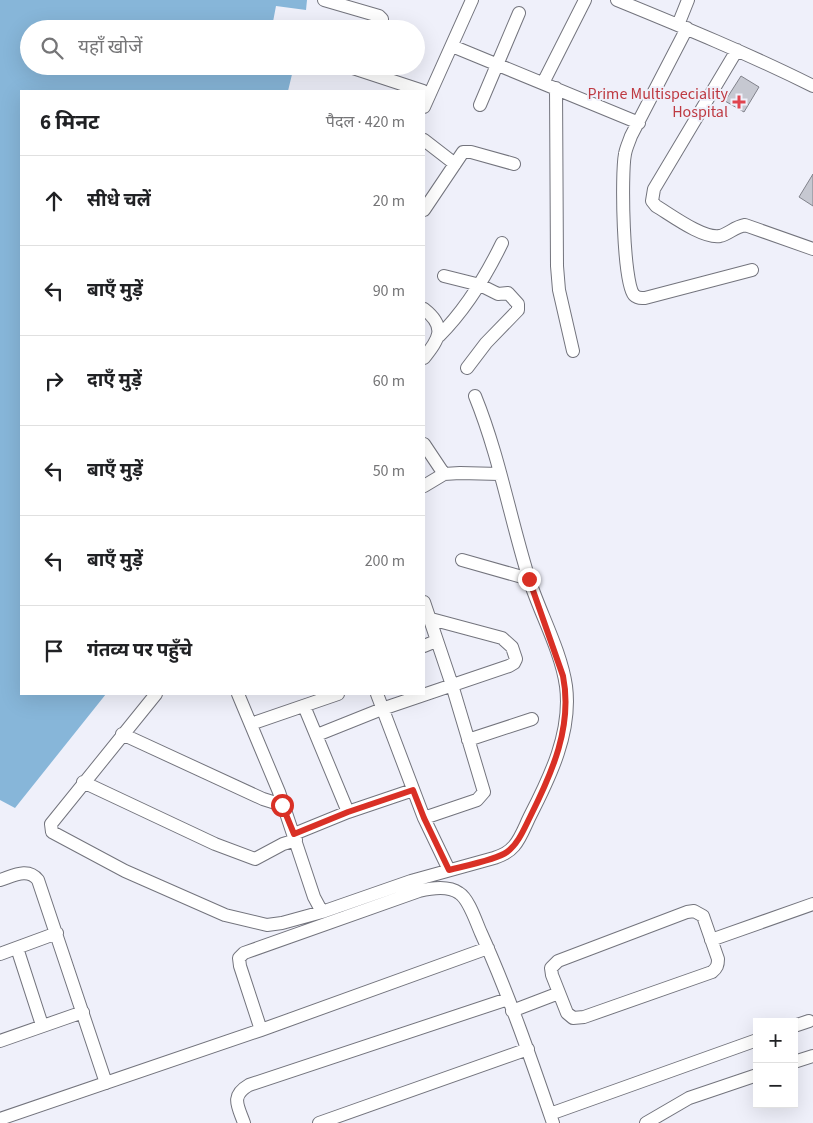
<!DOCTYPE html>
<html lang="hi">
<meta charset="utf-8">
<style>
:root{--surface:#fff;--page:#f6f6f6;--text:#202124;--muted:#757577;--line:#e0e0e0}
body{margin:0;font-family:"Source Sans 3","Noto Sans Devanagari",sans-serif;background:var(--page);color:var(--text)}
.controls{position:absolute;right:15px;bottom:15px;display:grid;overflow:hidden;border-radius:0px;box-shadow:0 5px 20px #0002}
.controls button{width:45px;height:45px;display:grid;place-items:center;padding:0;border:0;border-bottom:1px solid var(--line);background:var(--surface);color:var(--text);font:25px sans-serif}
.stop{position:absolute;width:15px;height:15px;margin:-11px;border:4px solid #d93025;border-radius:50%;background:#fff}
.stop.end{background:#d93025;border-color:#fff;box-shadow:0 1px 5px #0008}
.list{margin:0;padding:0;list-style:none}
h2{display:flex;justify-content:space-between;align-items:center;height:65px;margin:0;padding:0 20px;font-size:21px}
h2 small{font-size:16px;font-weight:400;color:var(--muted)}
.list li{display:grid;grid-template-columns:32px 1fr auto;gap:15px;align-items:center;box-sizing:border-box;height:90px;padding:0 20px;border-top:1px solid var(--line)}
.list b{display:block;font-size:19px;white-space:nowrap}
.list em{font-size:16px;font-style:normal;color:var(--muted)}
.icon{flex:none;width:28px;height:28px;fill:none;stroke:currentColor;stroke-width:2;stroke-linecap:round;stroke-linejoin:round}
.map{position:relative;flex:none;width:813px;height:1123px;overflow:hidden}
.search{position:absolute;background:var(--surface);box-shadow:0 5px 20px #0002;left:20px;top:20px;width:405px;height:55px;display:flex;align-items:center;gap:12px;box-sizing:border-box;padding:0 18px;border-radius:28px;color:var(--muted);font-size:19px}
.panel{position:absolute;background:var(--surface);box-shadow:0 5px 20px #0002;left:20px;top:90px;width:405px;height:605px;border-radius:0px}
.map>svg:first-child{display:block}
</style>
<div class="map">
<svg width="813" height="1123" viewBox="0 0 813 1123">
<rect width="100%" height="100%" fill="#eff0fa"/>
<path fill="#87b6d9" d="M0,0H307L306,10L276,6L272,27L280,29H29V66H294L288,91H21V694H106L15,808L0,800Z"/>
<path fill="#c6c8d1" stroke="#81828b" d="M741,76L759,87L744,112L725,101Z
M813,174V206L799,197Z"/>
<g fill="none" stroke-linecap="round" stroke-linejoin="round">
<g stroke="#73747d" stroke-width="14">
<path id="minor" d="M324,0L379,16L382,19L380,29
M617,0C683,27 749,54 813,86
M678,25L688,0
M687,28L631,136C629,142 626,148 625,154C621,174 623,283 634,295C638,299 641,298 645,298L752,270
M452,46L639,123
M737,50L654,189L652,201L656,206C671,215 703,239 720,236C729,234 734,227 745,225L813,249
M347,66L423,91
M543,83L585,0
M556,88L557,266L559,290L573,351
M480,105L519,13
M424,107L472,0
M424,140L455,164
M424,210L463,152H471L514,164
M444,276L480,285L498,294L508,293L518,304V310L486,343L467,368
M424,309C447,327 439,339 424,358
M439,336C466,309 485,278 502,243
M424,444L444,474
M424,486L444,474L460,473L500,474
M462,560L529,579
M424,602L452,685L484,792L477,800L424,818
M424,646L436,641
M156,694L51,824L52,832L125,871L225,915L267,925L282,923L322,912L411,881L494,858C502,855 508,853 514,846C521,838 525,826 530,816C550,777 572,732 566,686C561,651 540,613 529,579C510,518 499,455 475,396
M238,694L279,792L314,897L322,912
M377,694L424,818L449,870
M304,706L348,812
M251,724L338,694
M122,734L263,799L282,805
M317,735L382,709L509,666L514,663L516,659L512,647L502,638L431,619
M468,740L532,719
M83,782L215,844L255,859L283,844L296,840
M294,834L348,812L413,790
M0,880C13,876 28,867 38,880L106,1083
M694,911L703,916L718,959C718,965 717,968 712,972L584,1017L573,1018L567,1013L552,975L551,968L558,961L687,912Z
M711,940L813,904
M17,948L42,1025
M0,954L57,933
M512,1011L559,993
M794,1026L809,1021
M261,1030L240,966L239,958L244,953L419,891C431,888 448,885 459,893C469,899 476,922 481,933C509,995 531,1059 553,1123
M0,1041L83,1012
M794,1062L813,1056
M550,1114L757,1040
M0,1119L261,1030L488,948
M244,1123C238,1106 230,1096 249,1085L508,999
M319,1123L528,1049
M646,1123L689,1098L757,1075"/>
</g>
<use href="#minor" stroke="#fff" stroke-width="12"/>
</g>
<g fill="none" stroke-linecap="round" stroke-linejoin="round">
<path stroke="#d93025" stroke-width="6" d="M282,805L294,834L348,812L413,790L424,818L449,870C464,866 496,860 507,852C518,844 524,829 530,817C552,773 573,726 563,676L529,579"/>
</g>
<path fill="#e0444e" stroke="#eff0fa" stroke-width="2" d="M736.5 94.5h5v5h5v5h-5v5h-5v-5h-5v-5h5z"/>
<g text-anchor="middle" stroke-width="4" stroke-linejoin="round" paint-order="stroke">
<g font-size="16" fill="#be3a42" stroke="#eff0fa" text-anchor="end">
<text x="728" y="99">Prime Multispeciality<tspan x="728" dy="18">Hospital</tspan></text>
</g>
</g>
</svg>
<div class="controls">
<button>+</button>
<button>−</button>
</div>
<div class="stop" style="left:282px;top:805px"></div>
<div class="stop end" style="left:529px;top:579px"></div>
<div class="search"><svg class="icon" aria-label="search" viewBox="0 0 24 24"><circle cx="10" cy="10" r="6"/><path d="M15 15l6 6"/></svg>यहाँ खोजें</div>
<section class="panel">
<h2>6 मिनट<small>पैदल · 420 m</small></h2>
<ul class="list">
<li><svg class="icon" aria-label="ahead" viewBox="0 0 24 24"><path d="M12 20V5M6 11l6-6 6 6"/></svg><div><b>सीधे चलें</b></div><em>20 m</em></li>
<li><svg class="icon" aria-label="left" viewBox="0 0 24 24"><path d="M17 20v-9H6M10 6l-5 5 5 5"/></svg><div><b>बाएँ मुड़ें</b></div><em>90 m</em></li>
<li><svg class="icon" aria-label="right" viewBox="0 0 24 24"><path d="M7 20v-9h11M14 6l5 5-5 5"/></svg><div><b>दाएँ मुड़ें</b></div><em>60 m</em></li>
<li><svg class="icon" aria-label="left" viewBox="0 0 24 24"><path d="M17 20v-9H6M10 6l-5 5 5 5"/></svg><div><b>बाएँ मुड़ें</b></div><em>50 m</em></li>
<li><svg class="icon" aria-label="left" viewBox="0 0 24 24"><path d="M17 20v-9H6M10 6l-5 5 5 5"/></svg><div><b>बाएँ मुड़ें</b></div><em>200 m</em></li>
<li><svg class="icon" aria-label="arrive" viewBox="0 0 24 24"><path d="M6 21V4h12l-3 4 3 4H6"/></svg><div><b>गंतव्य पर पहुँचे</b></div></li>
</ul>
</section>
</div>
